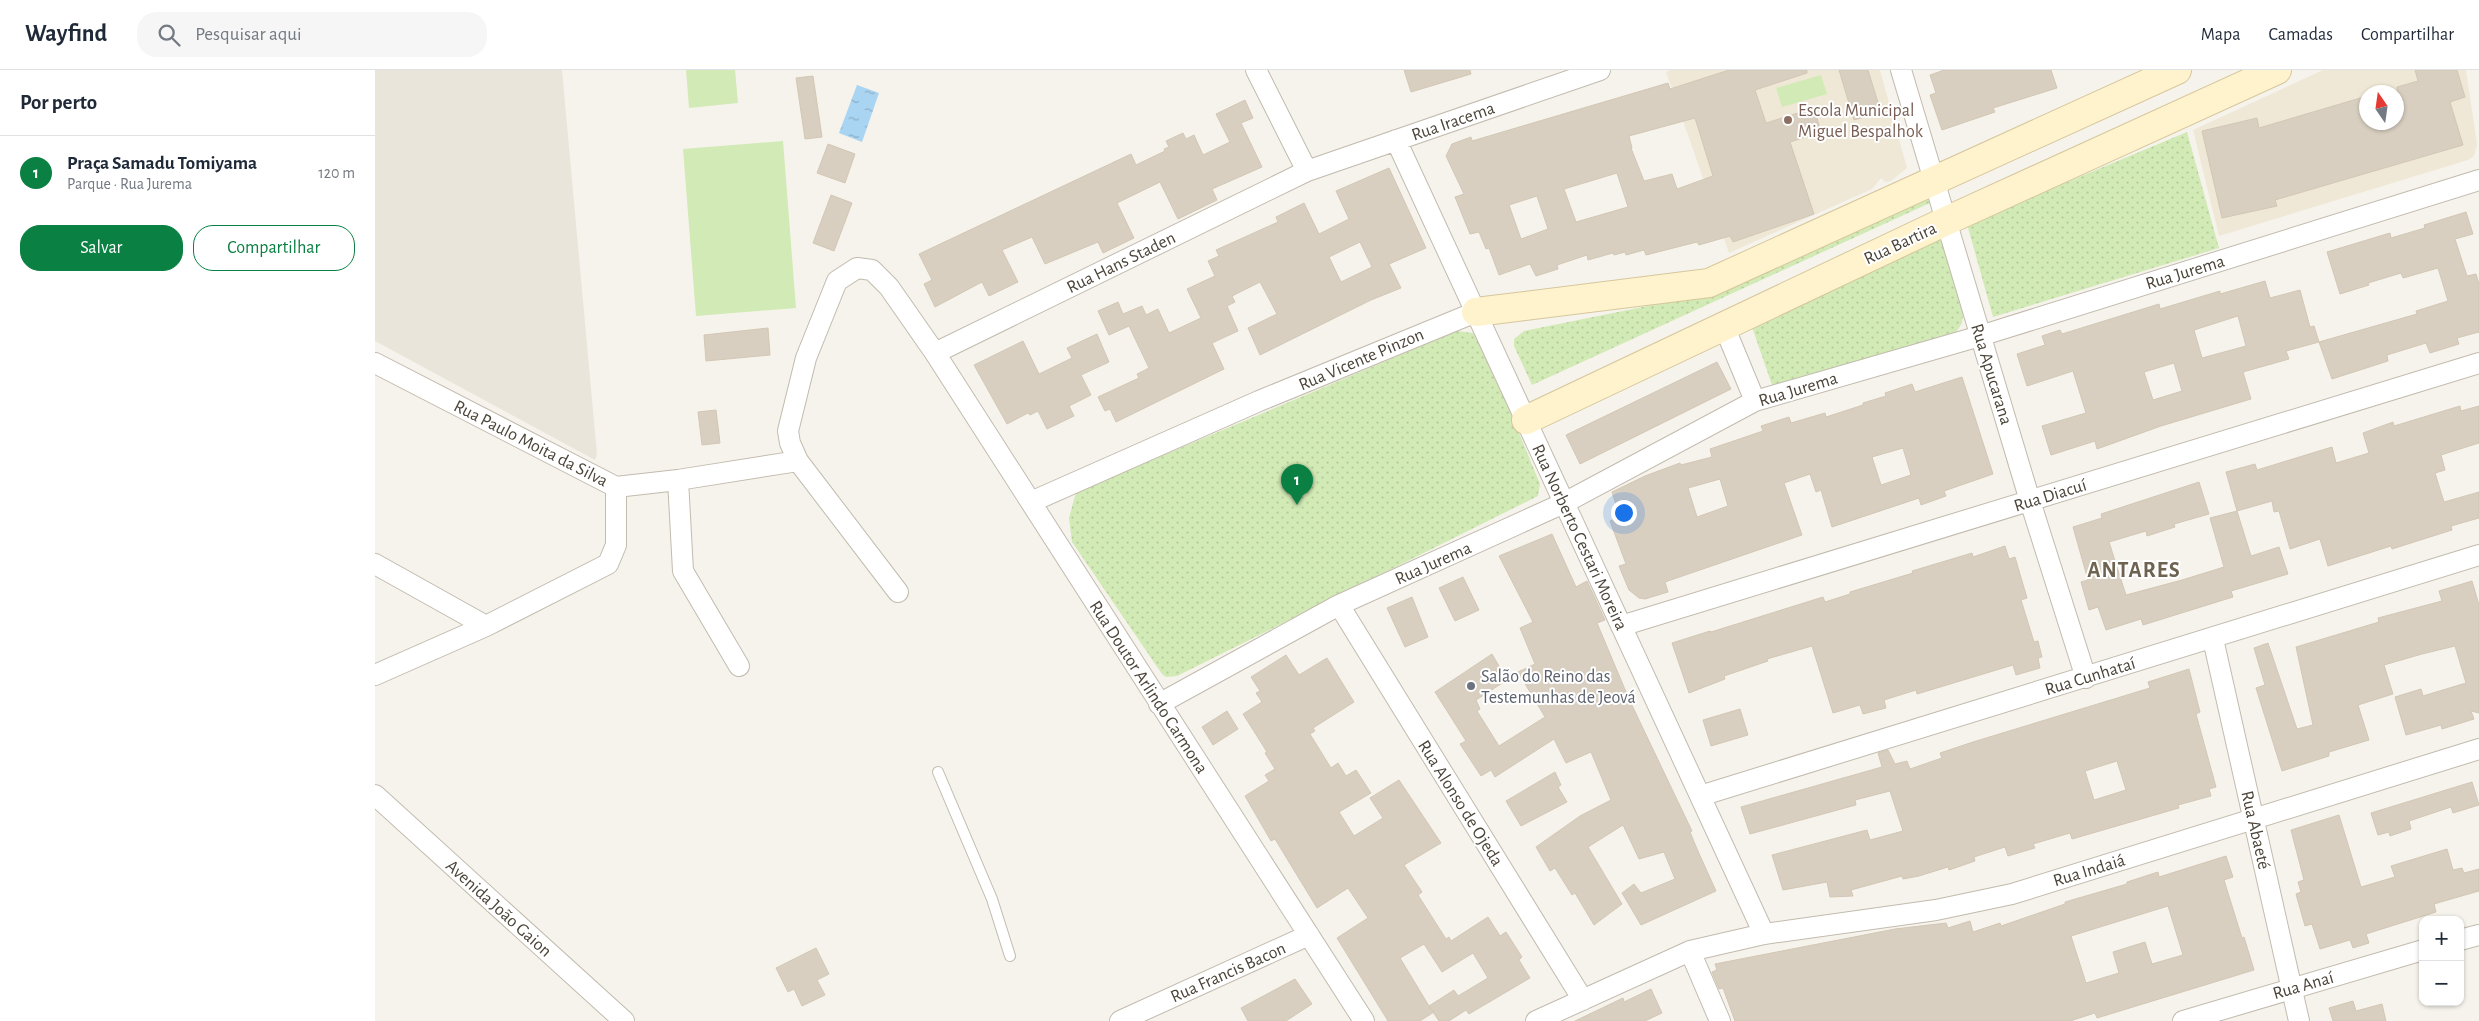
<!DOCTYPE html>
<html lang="pt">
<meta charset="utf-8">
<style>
:root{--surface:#fff;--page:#f6f6f7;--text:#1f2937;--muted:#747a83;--line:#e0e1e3;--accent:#0b8043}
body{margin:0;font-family:"Alegreya Sans",sans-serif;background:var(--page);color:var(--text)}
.controls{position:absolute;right:15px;bottom:15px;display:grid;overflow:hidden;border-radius:10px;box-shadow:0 1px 4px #0004}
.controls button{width:45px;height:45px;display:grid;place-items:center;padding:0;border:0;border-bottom:1px solid var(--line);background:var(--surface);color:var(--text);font:25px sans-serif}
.compass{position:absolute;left:1984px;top:15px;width:45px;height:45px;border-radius:50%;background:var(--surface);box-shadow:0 1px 4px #0004;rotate:347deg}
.you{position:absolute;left:1248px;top:442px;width:18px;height:18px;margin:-12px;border:4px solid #fff;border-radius:50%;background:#1a73e8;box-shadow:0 0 0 8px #1a73e833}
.badge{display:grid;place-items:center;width:32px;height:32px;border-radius:50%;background:var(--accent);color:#fff;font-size:16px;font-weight:700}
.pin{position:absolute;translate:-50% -41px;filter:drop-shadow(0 1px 2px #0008)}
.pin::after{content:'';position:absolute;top:26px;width:18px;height:15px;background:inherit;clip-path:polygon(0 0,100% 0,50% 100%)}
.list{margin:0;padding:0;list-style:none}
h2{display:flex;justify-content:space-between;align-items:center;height:65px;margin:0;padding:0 20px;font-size:21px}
h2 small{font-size:16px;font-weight:400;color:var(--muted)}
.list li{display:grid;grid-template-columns:32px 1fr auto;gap:15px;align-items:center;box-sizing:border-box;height:75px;padding:0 20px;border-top:1px solid var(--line)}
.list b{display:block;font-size:19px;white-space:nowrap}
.list p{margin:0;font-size:16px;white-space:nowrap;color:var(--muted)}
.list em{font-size:16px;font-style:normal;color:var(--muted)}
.actions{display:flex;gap:10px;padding:15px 20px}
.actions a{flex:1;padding:11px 0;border:1px solid var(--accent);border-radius:20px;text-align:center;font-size:18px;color:var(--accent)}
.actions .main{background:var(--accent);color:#fff}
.icon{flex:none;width:28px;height:28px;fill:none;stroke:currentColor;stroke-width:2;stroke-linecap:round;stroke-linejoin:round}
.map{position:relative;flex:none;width:2104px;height:951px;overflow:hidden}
header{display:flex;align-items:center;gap:30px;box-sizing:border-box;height:70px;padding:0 25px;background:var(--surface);border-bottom:1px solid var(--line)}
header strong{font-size:24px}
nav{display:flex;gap:28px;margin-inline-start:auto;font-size:18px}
.search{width:350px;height:45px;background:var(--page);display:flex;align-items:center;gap:12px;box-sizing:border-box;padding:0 18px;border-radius:20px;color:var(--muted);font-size:19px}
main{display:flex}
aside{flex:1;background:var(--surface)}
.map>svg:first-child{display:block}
</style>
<header>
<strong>Wayfind</strong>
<div class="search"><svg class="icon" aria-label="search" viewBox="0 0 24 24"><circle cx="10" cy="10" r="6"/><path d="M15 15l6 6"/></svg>Pesquisar aqui</div>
<nav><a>Mapa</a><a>Camadas</a><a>Compartilhar</a></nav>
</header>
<main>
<aside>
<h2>Por perto<small></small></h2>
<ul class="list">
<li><span class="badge">1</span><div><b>Praça Samadu Tomiyama</b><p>Parque · Rua Jurema</p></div><em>120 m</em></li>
</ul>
<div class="actions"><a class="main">Salvar</a><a>Compartilhar</a></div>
</aside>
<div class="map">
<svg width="2104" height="951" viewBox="0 0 2104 951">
<defs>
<pattern id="park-dots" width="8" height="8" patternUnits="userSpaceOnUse" patternTransform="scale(1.25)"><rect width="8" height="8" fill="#d2eab5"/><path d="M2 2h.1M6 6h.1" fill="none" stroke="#b6ca9c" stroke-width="1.8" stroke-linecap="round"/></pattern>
<pattern id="water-ripples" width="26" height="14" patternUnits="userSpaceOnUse" patternTransform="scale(1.25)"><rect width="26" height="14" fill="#a9d4f2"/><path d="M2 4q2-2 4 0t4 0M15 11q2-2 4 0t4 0" fill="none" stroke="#8caec5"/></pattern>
</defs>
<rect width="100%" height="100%" fill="#f6f3ec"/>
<path fill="#eae5da" d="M0,0H187L222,384L220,390L0,271Z"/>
<path fill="#efe8d6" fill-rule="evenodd" d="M1296,0H1505L1532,98L1516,111L1510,112L1506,108L1497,119L1354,183L1291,2Z
M1948,0H2091L2102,74L2099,86L2093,90L1844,166L1818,60ZM1992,22H2022V52H1992Z"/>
<path fill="#d2eab5" d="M311,0H360L363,33L314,38Z
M1446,5L1452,24L1407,37L1401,18Z
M408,71L421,238L321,246L308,79Z"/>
<path fill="url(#park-dots)" d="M1812,62L1844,178L1618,247L1592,154Z
M1553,125L1555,133L1157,315L1139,276V269L1149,261L1332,224Z
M1566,164L1589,236L1587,253L1580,264L1398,318L1376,254Z
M1082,261L1098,263L1106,271L1165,414L1163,426L802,606L791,607L787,604L697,472L694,448L701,422Z"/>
<path fill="url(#water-ripples)" d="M482,15L504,23L487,72L464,63Z"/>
<path fill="#d8cfc1" stroke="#d3c7b4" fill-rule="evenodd" d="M1029,0H1095L1096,4L1036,22Z
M1354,0H1432V3L1380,20L1391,53L1439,38L1446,62L1415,72L1439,144L1358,172L1355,166L1324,175L1322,172L1271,185L1269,180L1251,185L1250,182L1239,185L1238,183L1213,190L1212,185L1182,195L1183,199L1161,206L1155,194L1124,205L1114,178L1111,179L1104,162L1095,164L1080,127L1089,124L1071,86L1077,74L1096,67L1097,71L1293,13L1295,19ZM1320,48L1338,106L1302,119L1297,104L1269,111L1256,78H1257L1254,66ZM1242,103L1253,137L1201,152L1189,119ZM1162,126L1173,159L1146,169L1134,135Z
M1464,0H1493L1506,42L1479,50Z
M1569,0H1676L1682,18L1618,38L1620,42L1567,60L1555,25L1561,23L1555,5Z
M2040,0H2082L2090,27L2075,32L2088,75L1900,130L1902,136L1847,148L1827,61L1882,48L1884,58L1992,26V52H2022V17L2043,11Z
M438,6L447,67L430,69L421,8Z
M870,30L878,48L866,53L887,97L837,119L842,130L803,149L785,112L742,133L759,168L728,183L723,172L670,194L657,167L627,180L643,212L614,226L607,212L560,237L549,214L557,210L544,184L756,84L761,95L790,81L789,79L794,77L791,71L808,63L811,69L819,65L828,85L855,72L841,44Z
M453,74L480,84L470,113L442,103Z
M1014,98L1051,178L1014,194L1026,218L996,230L885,285L873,258L902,244L885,212L857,226L860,232L852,236L863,261L837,273L849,299L741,352L735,339L730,341L723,327L764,308L762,304L774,298L754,256L734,265L723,241L743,232L748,244L767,236L771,245L783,239L794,263L826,248L812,219L840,206L833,191L844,186L841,180L903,152L901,147L929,133L944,164L974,149L961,121ZM985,172L997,197L966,212L954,187Z
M456,125L477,133L459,181L438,173Z
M2091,142L2098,164L2080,169L2092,206L2101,204L2104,214V262L2082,268L2084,274L2055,283L2051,273L2012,285L2013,291L1957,309L1944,272L2042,244L2041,241L2073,231L2063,198L2028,208L2026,203L1993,213L1994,215L1965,224L1952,182L2015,163L2016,168L2050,158L2049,155Z
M1890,211L1895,228L1925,220L1935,257L1939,256L1944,272L1911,281L1914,289L1868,302L1876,329L1786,356L1722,379L1720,371L1676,385L1667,356L1711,343L1698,301L1652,316L1642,284L1670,275L1667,266L1685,260L1687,264L1784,234L1785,239L1845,221V224ZM1863,246L1871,276L1827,288L1819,260ZM1799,293L1807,321L1778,330L1769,302Z
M393,258L395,285L331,291L329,265Z
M722,264L734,292L706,305L716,325L694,336L699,346L672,359L663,341L655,345L653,343L632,354L599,295L648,271L664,304L697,288L692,278Z
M1342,292L1356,319L1205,394L1191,365Z
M1587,307L1618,404L1569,421L1571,426L1546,435L1544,428L1457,457L1446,420L1441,422L1435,404L1409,413L1427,465L1290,512L1293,522L1270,529L1264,528L1254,520L1244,496L1251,494L1235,451L1245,447L1237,422L1270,406L1305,393L1306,395L1337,387L1335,379L1388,361L1386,356L1414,347L1416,353L1450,343L1451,347L1488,335V333L1511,326L1510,323L1537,314L1540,322ZM1528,378L1536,405L1506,415L1497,387ZM1345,409L1353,436L1322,447L1313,418Z
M2085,336L2086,341L2104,336V373L2066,385L2070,400L2060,403L2069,432L2104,422V448L2076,456L2077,460L2017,479L2016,476L1953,496L1945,469L1915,479L1904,441L1899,442L1897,431L1862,441L1876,486L1904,477L1913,504L1856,521L1858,527L1768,555L1766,549L1731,560L1723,537L1714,540L1706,512L1713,510L1698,457L1727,448L1726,444L1824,412L1834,444L1799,454L1800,457L1772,466L1771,461L1734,472L1751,525L1807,510L1849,497L1835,448L1862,441L1851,402L1880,394L1882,400L1957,377L1961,393L1994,383L1988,363L2018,352L2019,356Z
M341,340L345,373L327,375L323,342Z
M1177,464L1201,517L1212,511L1230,550L1222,553L1254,629L1317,761L1315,762L1322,779L1341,821L1266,855L1247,823L1259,814L1266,823L1300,809L1289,782L1264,789L1248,755L1213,777L1247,834L1219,855L1200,823L1197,825L1180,798L1175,801L1161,777L1205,746L1236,730L1216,682L1191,693L1179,669L1120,707L1116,700L1106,706L1085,674L1091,671L1060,622L1117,584L1132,610L1101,630L1105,639L1102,641L1124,676L1170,647L1143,602L1160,594L1145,558L1158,552L1124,486Z
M1630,476L1634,489L1640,487L1652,528L1646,530L1659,572L1663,571L1667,587L1663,588L1665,598L1641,605L1638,595L1542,624L1541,620L1509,630L1511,638L1488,644L1485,635L1458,643L1437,576L1392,589L1393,591L1349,606L1350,609L1314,623L1297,573L1335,561L1336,562L1448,527L1450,532L1475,524V522L1538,503L1537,501L1597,483L1598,487Z
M1088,507L1104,540L1080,551L1064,518Z
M2097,511L2104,535V643L2096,641L2099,649L2067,659L2066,655L2031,665L2020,627L2046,619L2048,626L2091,613L2080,576L2047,584L2009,595L2018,624L1983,635L1994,670L1954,682V686L1907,701L1881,618L1890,615L1879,578L1893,573L1922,659L1938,655L1921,577L2004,552L2003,548L2067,531L2064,521Z
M1037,527L1053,567L1030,577L1012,538Z
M911,585L924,605L952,588L979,632L938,658L940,661L935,664L956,698L963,693L971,706L981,700L996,723L964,742L979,766L1008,748L995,728L1024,710L1066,773L1029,795L1047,822L1043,825L1071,869L1074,867L1076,871L1113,847L1125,866L1131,862L1147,887L1144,890L1155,908L1094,944L1091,940L1074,951H1064L1054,936L1059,942L1045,951H1013L962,868L993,848L973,818L942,838L900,769L896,771L870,726L894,711L890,705L900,699L890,683L892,682L868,644L887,632L881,623L885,621L876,607ZM1049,874L1067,902L1098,883L1113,908L1083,926L1079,920L1054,936L1025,888Z
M1814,599L1825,642L1821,644L1841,717L1834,719L1836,726L1803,735L1804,738L1697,769L1695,763L1658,774L1660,778L1633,786L1630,777L1599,787L1600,791L1574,800L1573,797L1544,806L1528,809L1527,806L1476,820L1478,826L1455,827L1452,812L1408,820L1397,785L1492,760L1495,770L1528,761L1515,721L1480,730L1481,735L1375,764L1366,737L1507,697L1503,683L1513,680L1520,694L1532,691L1535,699L1567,688L1565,683L1598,672L1775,618L1773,612ZM1742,691L1751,720L1719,730L1710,701Z
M1365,639L1373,665L1336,676L1328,650Z
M852,641L863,659L838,675L827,657Z
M1180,702L1186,715L1183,717L1192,732L1146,756L1131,731Z
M2097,712L2104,735L2078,743L2076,737L2034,751L2036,759L2015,766L2014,762L2003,765L1996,743Z
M1964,745L1986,817L2020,807L2016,796L2072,779L2078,800L2087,798L2089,803L2104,799V821L2059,834L2061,842L1991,864L1994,873L1978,878L1975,870L1945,879L1937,854L1930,856L1921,824L1926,822L1923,812L1929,810L1916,760Z
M1851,786L1858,807L1849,810L1867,868L1869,867L1879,900L1722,948L1720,943L1695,951H1360L1348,918L1344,919L1337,902L1342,900L1340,894L1520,859L1571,853L1573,858L1595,851L1598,862L1625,853L1626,856L1690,834V832L1752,814V812L1783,802L1784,807ZM1793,836L1808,885L1777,894L1770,872L1738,882L1744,903L1711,913L1696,866Z
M441,878L454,904L442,910L450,925L427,936L419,919L413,922L401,898Z
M920,909L937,934L911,951H873L866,938Z
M1276,919L1287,943L1270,951H1200L1248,928L1249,932Z
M1978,931L1981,941L2007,934L2011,951H1958L1954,938Z"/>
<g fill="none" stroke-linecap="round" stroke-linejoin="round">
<g stroke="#c2bbae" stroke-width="12">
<path id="lane" d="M563,702L617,829L635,886"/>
</g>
<g stroke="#c2bbae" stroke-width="22">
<path id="street" d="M881,0L932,101
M1526,0L1655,431L1711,608
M1021,70L1389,864
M1349,256L1380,331
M560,283L932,101L1225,0
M0,293L241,417L303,410L423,391
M303,410L308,501L364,596
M656,432L884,331L1101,242
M0,494L111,556
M523,522L423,391L415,373L413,361L431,288L462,211L482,198L497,200L514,217L560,283L989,951
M964,535L1208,930
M1246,556L2104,293
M1838,569L1924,951
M0,605L111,556L233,494L241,475V417
M784,634L964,535L1189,433L1380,331L1605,266L2104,110
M0,725L249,951
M1325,726L2104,485
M2085,870L2104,865
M1315,881L1345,951
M745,951L934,865
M1161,951L1315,881L1389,864L1561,840L1637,824L2104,679
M1808,951L2048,880"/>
</g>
<g stroke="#d6c79b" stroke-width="30">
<path id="secondary" d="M1101,242L1334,213L1802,0
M1151,350L1571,151L1902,0"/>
</g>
<use href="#lane" stroke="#fff" stroke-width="10"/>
<use href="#street" stroke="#fff" stroke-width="20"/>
<use href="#secondary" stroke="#fff3cd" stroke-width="28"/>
</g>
<circle fill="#8d6e63" stroke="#fff" stroke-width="2" cx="1413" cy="50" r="5"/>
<circle fill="#6b7280" stroke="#fff" stroke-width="2" cx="1096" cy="616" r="5"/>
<g text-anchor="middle" stroke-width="4" stroke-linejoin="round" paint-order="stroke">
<g font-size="18" fill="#785e54" stroke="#fff" text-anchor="start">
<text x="1423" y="46">Escola Municipal<tspan x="1423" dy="21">Miguel Bespalhok</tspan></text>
</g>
<g font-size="18" fill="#4b4439" stroke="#fff">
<text transform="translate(1078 51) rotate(-19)" y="6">Rua Iracema</text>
<text transform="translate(1525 173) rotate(-25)" y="6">Rua Bartira</text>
<text transform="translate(746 192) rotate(-26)" y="6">Rua Hans Staden</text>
<text transform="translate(1810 202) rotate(-17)" y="6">Rua Jurema</text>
<text transform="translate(986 289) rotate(-23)" y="6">Rua Vicente Pinzon</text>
<text transform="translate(1617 304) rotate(73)" y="6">Rua Apucarana</text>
<text transform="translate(1423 319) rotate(-17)" y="6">Rua Jurema</text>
<text transform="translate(156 373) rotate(27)" y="6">Rua Paulo Moita da Silva</text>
<text transform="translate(1675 425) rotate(-17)" y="6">Rua Diacuí</text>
<text transform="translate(1205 467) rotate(65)" y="6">Rua Norberto Cestari Moreira</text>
<text transform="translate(1058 493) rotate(-24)" y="6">Rua Jurema</text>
<text transform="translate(1715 606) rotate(-17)" y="6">Rua Cunhataí</text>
<text transform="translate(774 617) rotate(57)" y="6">Rua Doutor Arlindo Carmona</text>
<text transform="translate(1086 733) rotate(58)" y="6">Rua Alonso de Ojeda</text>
<text transform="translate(1881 760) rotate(77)" y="6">Rua Abaeté</text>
<text transform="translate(1714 800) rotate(-17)" y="6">Rua Indaiá</text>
<text transform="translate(124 838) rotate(42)" y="6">Avenida João Gaion</text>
<text transform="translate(853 902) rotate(-24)" y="6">Rua Francis Bacon</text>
<text transform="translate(1928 915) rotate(-16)" y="6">Rua Anaí</text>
</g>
<g font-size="18" fill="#5b616d" stroke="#fff" text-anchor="start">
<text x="1106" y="612">Salão do Reino das<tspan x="1106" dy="21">Testemunhas de Jeová</tspan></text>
</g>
<g font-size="22" font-weight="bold" letter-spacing="1" fill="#6e6250" stroke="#fff">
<text x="1759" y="507">ANTARES</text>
</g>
</g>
</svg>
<div class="controls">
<button>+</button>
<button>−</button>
</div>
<svg class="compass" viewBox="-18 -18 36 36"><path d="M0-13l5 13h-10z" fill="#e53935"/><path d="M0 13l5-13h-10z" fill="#747a83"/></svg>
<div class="you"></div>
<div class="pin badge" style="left:922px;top:435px">1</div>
</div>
</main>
